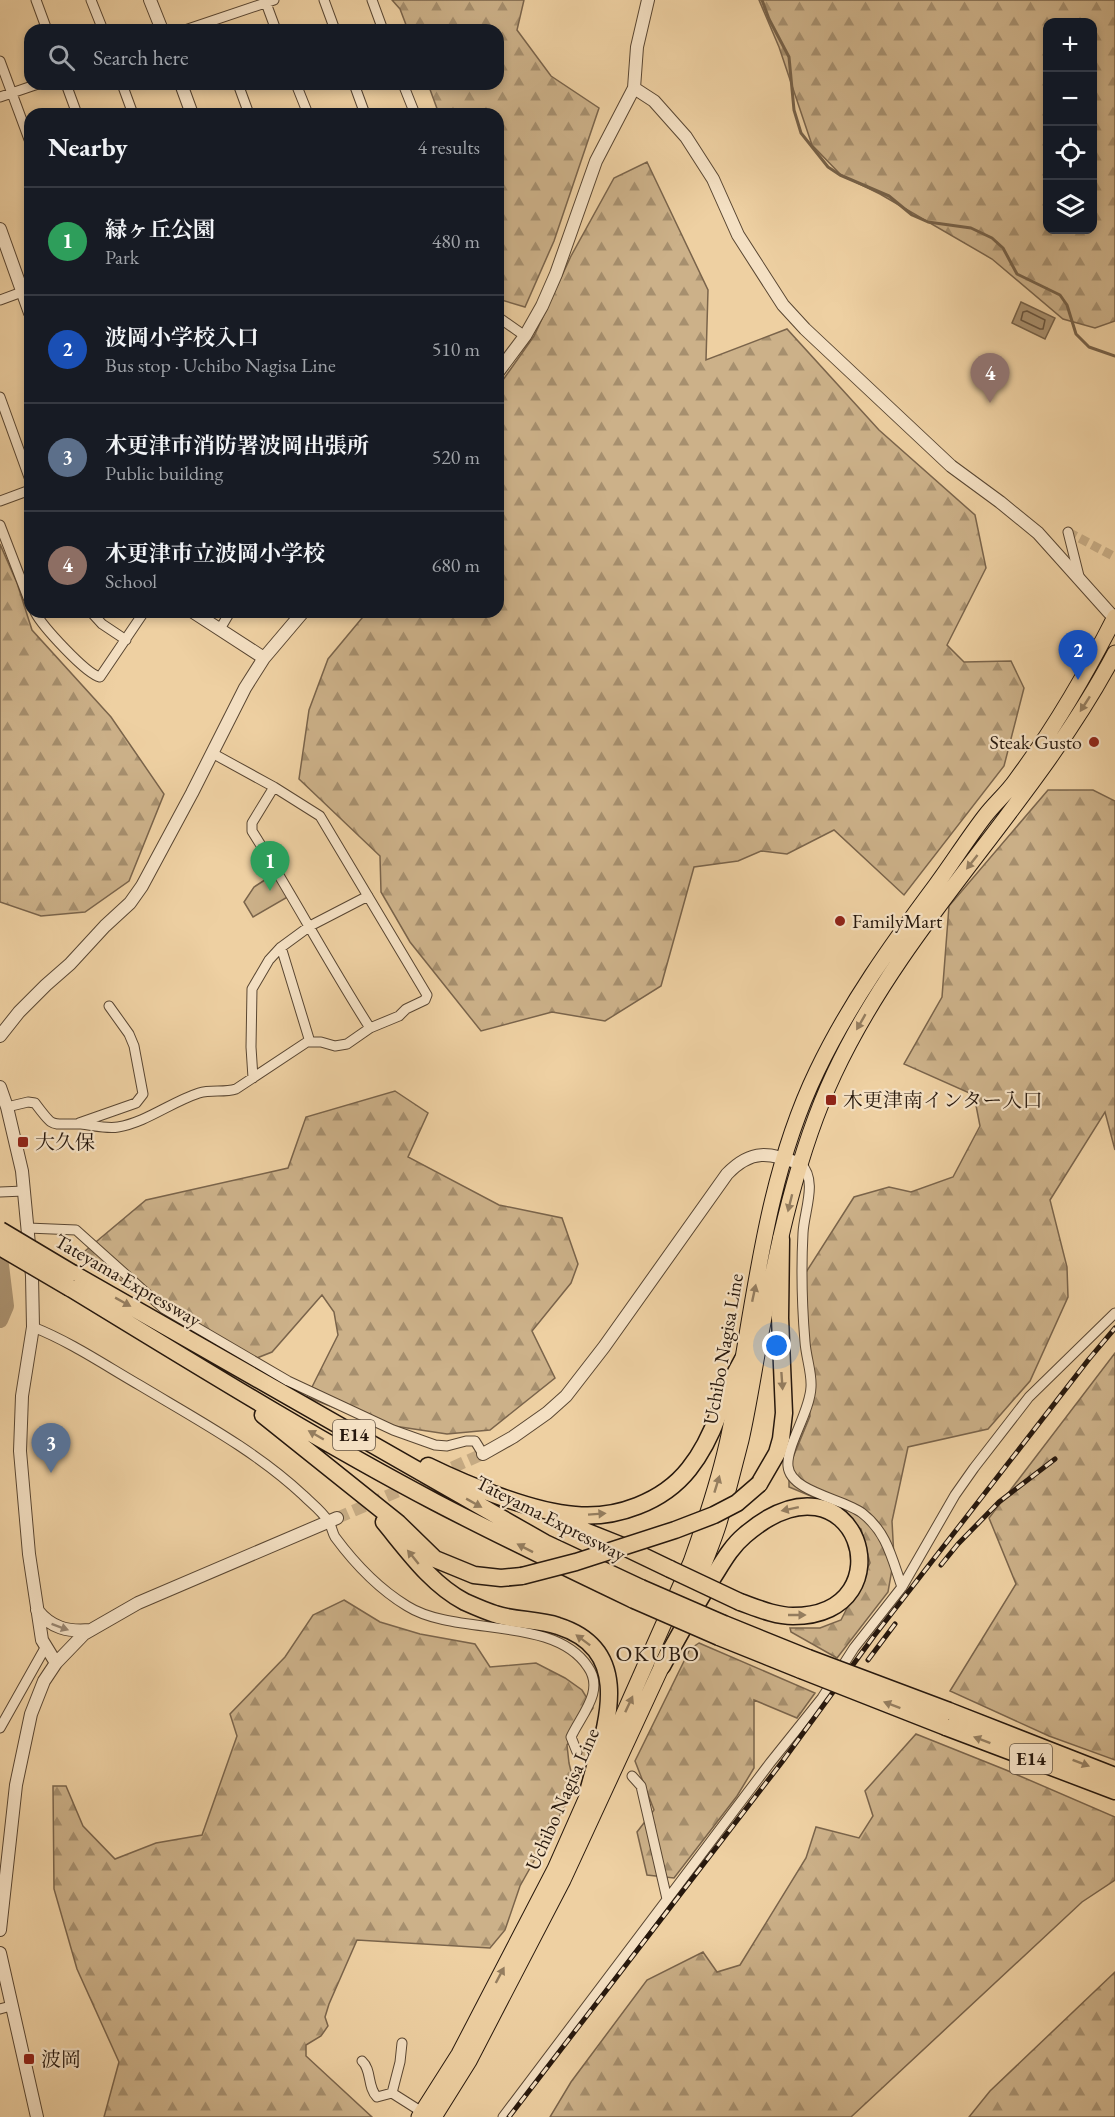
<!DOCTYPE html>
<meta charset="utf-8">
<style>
:root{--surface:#171b24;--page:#20242c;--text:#f1f3f6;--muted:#9ea1a6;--line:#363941;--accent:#c59692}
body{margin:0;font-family:"EB Garamond","Noto Serif JP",serif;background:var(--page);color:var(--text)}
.controls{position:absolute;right:18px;top:18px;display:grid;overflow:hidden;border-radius:12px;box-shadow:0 3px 9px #0003}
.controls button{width:54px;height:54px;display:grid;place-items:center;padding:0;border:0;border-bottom:2px solid var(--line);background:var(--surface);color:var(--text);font:30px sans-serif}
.you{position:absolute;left:777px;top:1346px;width:21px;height:21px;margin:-15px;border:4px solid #fff;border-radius:50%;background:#1a73e8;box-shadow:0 0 0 9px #1a73e833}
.badge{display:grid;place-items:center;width:39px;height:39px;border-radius:50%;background:var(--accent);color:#fff;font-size:20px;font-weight:700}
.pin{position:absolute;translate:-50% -50px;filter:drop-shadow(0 2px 3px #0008)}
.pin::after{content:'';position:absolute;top:32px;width:21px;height:18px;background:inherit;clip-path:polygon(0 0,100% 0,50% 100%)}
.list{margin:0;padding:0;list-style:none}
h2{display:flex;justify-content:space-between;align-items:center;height:78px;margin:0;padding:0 24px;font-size:26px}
h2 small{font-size:20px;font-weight:400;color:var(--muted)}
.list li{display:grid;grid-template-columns:39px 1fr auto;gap:18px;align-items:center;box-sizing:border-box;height:108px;padding:0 24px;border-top:2px solid var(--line)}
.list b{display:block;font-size:22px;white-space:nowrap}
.list p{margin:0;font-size:20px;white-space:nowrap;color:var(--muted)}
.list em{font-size:20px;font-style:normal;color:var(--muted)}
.icon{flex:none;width:33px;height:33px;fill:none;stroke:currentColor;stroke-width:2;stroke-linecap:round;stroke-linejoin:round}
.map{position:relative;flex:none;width:1115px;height:2117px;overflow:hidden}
.search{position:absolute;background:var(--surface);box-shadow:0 3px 9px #0003;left:24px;top:24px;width:480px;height:66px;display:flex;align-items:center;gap:15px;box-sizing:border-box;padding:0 21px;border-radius:18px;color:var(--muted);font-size:22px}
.panel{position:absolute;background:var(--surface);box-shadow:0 3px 9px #0003;left:24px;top:108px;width:480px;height:510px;border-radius:18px}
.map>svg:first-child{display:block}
</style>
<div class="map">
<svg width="1115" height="2117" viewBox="0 0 1115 2117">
<defs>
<pattern id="forest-firs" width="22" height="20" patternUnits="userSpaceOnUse" patternTransform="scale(1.5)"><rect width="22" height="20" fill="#ccb189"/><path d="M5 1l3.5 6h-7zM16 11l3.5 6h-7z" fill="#a68f6e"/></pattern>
</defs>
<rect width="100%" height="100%" fill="#eed0a2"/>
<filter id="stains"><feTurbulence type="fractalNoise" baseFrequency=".00333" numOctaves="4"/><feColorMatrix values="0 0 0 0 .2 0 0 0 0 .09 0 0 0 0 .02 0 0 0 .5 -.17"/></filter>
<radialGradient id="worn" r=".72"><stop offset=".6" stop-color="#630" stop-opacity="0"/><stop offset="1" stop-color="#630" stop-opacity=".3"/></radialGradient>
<path fill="url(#forest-firs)" stroke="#7a644b" stroke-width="1.5" fill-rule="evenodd" d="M392,0H524L517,30L551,76L599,108L554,241L525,307L498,299V114H439L428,84H498V30H408L400,9Z
M759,0H1115V321L1095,328L1063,319L992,259L880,194L841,175L812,145L779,47ZM1048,22H1092V230H1048Z
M647,162L708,290L706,360L787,329L879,430L975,515L986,568L947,645L964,662L1011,661L1024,688L1004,766L904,895L834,830L787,854L761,851L738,861L694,867L661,986L605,1021L552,1012L481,1031L410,942L381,892L380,856L299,779L309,710L328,659L367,612H498V387L534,336L571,256L614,178Z
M0,544L17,583L32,630L111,717L164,794L129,881L85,912L41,916L0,902Z
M1048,790H1093L1115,801V1150L1105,1112L1050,1200L1067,1267L1068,1297L1030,1381L988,1429L908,1447L892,1521L894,1558L888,1592L837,1658L791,1632L790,1628H820L841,1620L870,1563L861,1529L818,1499L789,1487V1467L810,1416L803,1277L854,1197L889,1187L911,1192L953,1177L980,1126L974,1095L904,1064L942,997L949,906Z
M395,1091L428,1113L408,1157L499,1205L562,1218L578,1264L571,1283L532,1331L555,1378L490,1430L447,1434L374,1423L307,1397L338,1335L334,1312L322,1295L272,1352L244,1363L130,1288L84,1252L146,1200L288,1168L306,1117Z
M1115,1353V1760L1049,1736L950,1691L1016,1584L989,1518Z
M344,1600L380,1622L420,1634L475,1644L490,1667L536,1663L565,1678L582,1690L593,1708L567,1745L569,1763L575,1788L520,1886L505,1930L490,1948L357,1940L329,2004L325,2017L328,2026L321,2036L306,2045V2056L372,2117H104L119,2062L77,1969L54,1889L53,1786H66L83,1826L115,1859L156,1843L202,1835L237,1736L230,1714L285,1657L313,1615Z
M699,1643L815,1693L797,1718L754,1700V1768L737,1796L674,1878L647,1875L637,1832L654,1810L635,1761L690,1649Z
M916,1734L1006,1770L1115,1817V1880L1082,1902L851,2117H550L571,2082L647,1980L703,1952L717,1972L740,1965L806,1858L816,1827L859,1838L873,1816L865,1791Z
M1115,1972V2117H969L990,2091Z"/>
<path fill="#ccb189" stroke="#7a644b" stroke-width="1.5" d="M277,872L291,895L253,917L244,902L254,887Z"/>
<path fill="#aa916f" stroke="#766148" stroke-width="1.5" d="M1021,302L1055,318L1045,339L1012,323Z"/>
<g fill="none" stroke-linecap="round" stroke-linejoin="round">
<path stroke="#68543e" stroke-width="1.5" d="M1027,311L1045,320L1043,329H1040L1021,320L1023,312Z"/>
<path stroke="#766148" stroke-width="3" d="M762,0L769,19L789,57L794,110L801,133L828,167L840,175L889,196L912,215L928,222L971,228L992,238L1003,248L1017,274L1060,295L1067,305L1076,334L1089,347L1115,356"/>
<path stroke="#aa916f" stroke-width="16" d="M0,1257L6,1306L0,1320"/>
<path stroke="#c6ab84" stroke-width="9" stroke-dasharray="9 4.5" stroke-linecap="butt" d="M1068,532L1115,557
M577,1752L600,1762"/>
<path stroke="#c6ab84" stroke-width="12" stroke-dasharray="12 6" stroke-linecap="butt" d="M337,1518L483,1454"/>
<g stroke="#594632" stroke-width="11">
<path id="minor" d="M36,0L47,30
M91,0L103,30
M324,0L335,30
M372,0L383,30
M266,3L276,30
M185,30L274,0
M0,61L30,142
M66,84L77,114
M122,84L133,114
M238,84L249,114
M296,84L308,114
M354,84L365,114
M403,84L415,114
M0,97L38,84
M0,300L30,289
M498,317L525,336
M0,397L30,480
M0,501L30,490
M0,525L30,603
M1068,532L1079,576
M35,612C42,626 86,674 100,677L144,612
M91,612L102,624L126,640
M220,629L230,612
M274,787L252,823V831C293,896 329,964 370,1028
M281,947L310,1042
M253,1078L251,1047L252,989L269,960L280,948L310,926L368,896
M7,1107L28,1102L35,1103C55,1130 50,1123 81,1124C92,1125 106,1129 118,1127C147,1122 171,1102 199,1093C211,1089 224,1093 236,1089L307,1042H321L335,1046L347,1044L370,1028L399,1016L406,1009L425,1000L427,995L320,816L274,787L212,753
M79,1123L136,1103L143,1094L134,1046L129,1034L109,1006
M801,1164C818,1181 804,1211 803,1233C801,1270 802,1306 805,1342C806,1357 812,1373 811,1387C810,1412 786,1446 788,1466C790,1492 844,1499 862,1513C887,1532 892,1559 902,1587
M0,1192L24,1191
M28,1228L76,1230L163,1308L288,1381L393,1430L435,1445L447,1446L466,1441H475L483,1454
M33,1327C71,1342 106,1366 141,1386C196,1419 256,1451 303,1495C311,1503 322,1511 328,1521C332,1526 332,1532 335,1537C355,1564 379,1589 407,1606C456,1637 554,1615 588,1667C605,1691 581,1715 571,1737L577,1752
M0,1728L45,1648
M632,1776L641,1786L667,1899
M0,2009L11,2006
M362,2061C372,2070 367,2087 377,2097L392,2093L422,2112
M392,2093L400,2062L402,2043
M503,2117L770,1763L822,1698L854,1648L902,1587L955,1495L974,1468L1029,1397L1115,1313"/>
</g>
<g stroke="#594632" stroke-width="14">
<path id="tertiary" d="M150,0L162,30
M181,84L192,114
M634,88L654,101L686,137L713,179L738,235L783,305L805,329L951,466L1000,502L1038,533L1115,619
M0,229L30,313
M498,372L525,336L542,306L556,274L596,161L634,88L637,47L648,0
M193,612L264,658
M0,1036L19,1012L46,985L70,964L105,926L130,903L142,886L192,793L245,688L264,658L303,612
M0,1087L7,1107L22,1171L32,1276L33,1327L22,1396L20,1451L29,1554L42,1640L56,1663
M483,1454L513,1437L547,1413L566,1396L604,1347L727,1174C752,1148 769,1153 801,1164
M37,1610C51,1628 68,1632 90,1630
M0,1930L16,1785L31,1714L44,1681L56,1663L84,1634L138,1603L337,1518
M0,1953L37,2117"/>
</g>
<g stroke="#27180d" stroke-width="17">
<path id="trunk" d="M681,1618C694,1587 709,1555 719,1523C727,1496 734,1467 741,1440C749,1405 754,1369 761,1333C777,1248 797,1153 834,1074C906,920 1036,803 1115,653
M419,2117L459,2054L555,1869L691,1562C706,1520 720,1478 729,1435C754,1314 762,1185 817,1071C849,1004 892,944 936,885C953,862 968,838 985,816C995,803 1007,793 1016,780C1054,729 1086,674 1115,617
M434,2117L469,2061L563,1880L667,1655"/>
</g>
<g stroke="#27180d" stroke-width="19">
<path id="motorway" d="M72,1273L545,1543L641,1588
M70,1288C190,1361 310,1436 435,1502C500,1536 567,1568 634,1600
M263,1415L398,1523L435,1559L474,1575L501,1578L522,1576
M428,1466C467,1485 532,1512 575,1515C616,1519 663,1502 689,1469C701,1454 712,1432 719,1413C721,1406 723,1398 726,1392C731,1381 737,1370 743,1359
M759,1484L777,1453L781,1439L784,1413L780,1318L781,1239
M557,1520L620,1545L670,1569
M384,1522C408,1551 431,1584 465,1602C474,1606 485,1611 495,1614C515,1621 538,1619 558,1626C639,1652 603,1733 588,1792
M724,1624L808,1658
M719,1637L801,1670
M662,1666C680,1634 697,1602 717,1571C725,1558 733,1545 745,1535C857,1439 911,1616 793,1616C775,1616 757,1608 740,1602
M949,1711L1115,1776
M946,1727L1115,1791"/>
</g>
<use href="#minor" stroke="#f4e0c3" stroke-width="9"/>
<use href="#tertiary" stroke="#f4e0c3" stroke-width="12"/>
<use href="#trunk" stroke="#eed0a2" stroke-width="15"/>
<use href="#motorway" stroke="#eed0a2" stroke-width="16"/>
<g stroke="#27180d" stroke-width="5">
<path id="rail" d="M941,1565L958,1544L999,1502L1055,1459
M868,1660L895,1624
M509,2117L782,1762L874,1636L1089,1359L1115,1328"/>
</g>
<use href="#rail" stroke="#f4e0c3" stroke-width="3" stroke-dasharray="9" stroke-linecap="butt"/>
<g stroke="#27180d" stroke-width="19" stroke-linecap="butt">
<path id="motorway-bridge" d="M0,1230L72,1273
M0,1247L70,1288
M670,1569L740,1602
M522,1576L576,1562L675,1530L714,1515L737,1503L759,1484
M641,1588L724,1624
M634,1600L719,1637
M808,1658L949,1711
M801,1670L946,1727"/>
</g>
<use href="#motorway-bridge" stroke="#eed0a2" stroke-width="16"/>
</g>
<defs><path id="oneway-solid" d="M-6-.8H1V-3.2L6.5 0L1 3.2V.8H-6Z" transform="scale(1.5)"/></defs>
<g fill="#947d5f">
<use href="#oneway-solid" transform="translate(1085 704) rotate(123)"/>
<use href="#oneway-solid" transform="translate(972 862) rotate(128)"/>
<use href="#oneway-solid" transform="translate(861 1022) rotate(120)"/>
<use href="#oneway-solid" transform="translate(790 1203) rotate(104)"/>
<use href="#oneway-solid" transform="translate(754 1293) rotate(-78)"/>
<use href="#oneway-solid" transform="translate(123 1302) rotate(29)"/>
<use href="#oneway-solid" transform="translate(782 1381) rotate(86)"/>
<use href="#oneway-solid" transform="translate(316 1435) rotate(-150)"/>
<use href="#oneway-solid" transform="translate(717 1484) rotate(-73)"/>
<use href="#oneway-solid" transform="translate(474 1503) rotate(29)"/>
<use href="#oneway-solid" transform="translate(790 1509) rotate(168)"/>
<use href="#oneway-solid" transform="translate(597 1514) rotate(-4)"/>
<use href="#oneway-solid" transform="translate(525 1548) rotate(-153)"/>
<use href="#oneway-solid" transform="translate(413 1557) rotate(-129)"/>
<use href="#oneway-solid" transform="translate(797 1615)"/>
<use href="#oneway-solid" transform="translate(583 1640) rotate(-143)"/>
<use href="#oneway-solid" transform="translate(629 1704) rotate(-65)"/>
<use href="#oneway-solid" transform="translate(892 1705) rotate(-159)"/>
<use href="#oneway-solid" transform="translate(982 1740) rotate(-159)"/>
<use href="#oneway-solid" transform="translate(1081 1763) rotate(21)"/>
<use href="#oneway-solid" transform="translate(500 1975) rotate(-62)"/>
</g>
<use fill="#988671" href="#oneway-solid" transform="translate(60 1627) rotate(20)"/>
<g fill="#8f2418" stroke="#f4e0c3" stroke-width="2">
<circle cx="1094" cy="742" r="6"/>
<circle cx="840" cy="921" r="6"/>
<rect x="825" y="1094" width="12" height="12" rx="3"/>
<rect x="17" y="1136" width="12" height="12" rx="3"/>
<rect x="23" y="2053" width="12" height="12" rx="3"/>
</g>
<g text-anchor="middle" stroke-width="4.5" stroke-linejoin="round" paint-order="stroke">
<g fill="#f4e0c3" stroke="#645444" stroke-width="1.5">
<rect x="333" y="1420" width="42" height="30" rx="4.5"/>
<rect x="1010" y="1744" width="42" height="30" rx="4.5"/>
</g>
<g font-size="18" font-weight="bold" fill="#27180d">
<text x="354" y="1441">E14</text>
<text x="1031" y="1765">E14</text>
</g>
<g font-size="20" fill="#27180d" stroke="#f4e0c3" text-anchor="start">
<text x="1082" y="749" text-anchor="end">Steak Gusto</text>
<text x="852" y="928">FamilyMart</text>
<text x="843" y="1107">木更津南インター入口</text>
<text x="35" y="1149">大久保</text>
<text x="41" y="2066">波岡</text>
</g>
<g font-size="20" fill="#27180d" stroke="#f4e0c3">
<text transform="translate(128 1280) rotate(30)" y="7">Tateyama Expressway</text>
<text transform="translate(723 1349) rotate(-80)" y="7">Uchibo Nagisa Line</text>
<text transform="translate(551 1518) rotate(27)" y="7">Tateyama Expressway</text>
<text transform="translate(562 1799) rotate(-66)" y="7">Uchibo Nagisa Line</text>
</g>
<g font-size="22" letter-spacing="1.5" fill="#27180d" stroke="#f4e0c3">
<text x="658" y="1661">OKUBO</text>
</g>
</g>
<rect width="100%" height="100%" filter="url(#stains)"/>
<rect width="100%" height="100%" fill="url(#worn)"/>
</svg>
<div class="controls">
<button>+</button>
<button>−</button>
<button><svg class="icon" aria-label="locate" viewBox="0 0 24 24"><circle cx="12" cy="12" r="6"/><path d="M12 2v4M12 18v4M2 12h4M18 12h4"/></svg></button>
<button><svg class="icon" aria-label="layers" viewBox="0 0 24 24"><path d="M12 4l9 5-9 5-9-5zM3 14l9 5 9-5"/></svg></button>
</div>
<div class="you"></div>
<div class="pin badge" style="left:270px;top:891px;background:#2e9e5b">1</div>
<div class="pin badge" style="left:1078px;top:680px;background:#1a4fb4">2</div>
<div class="pin badge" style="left:51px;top:1473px;background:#5c6f8a">3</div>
<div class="pin badge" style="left:990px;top:403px;background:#8d6e63">4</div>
<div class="search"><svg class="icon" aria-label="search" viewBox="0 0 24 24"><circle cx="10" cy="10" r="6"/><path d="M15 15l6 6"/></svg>Search here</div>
<section class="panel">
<h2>Nearby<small>4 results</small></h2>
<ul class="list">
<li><span class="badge" style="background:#2e9e5b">1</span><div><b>緑ヶ丘公園</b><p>Park</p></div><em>480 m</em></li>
<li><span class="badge" style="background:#1a4fb4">2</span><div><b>波岡小学校入口</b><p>Bus stop · Uchibo Nagisa Line</p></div><em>510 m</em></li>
<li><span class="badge" style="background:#5c6f8a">3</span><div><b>木更津市消防署波岡出張所</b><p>Public building</p></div><em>520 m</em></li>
<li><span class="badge" style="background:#8d6e63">4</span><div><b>木更津市立波岡小学校</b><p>School</p></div><em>680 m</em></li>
</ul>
</section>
</div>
